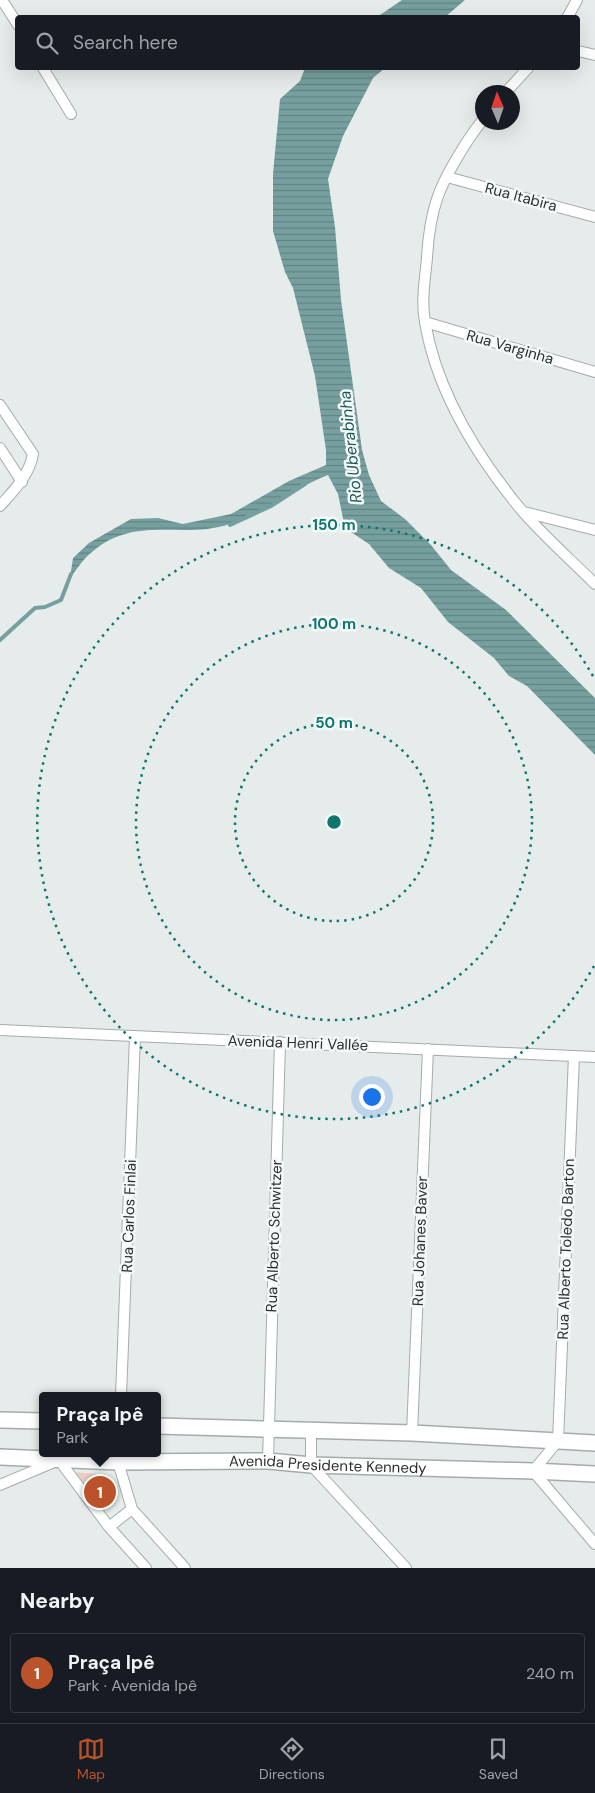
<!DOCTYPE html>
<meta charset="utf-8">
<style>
:root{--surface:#171b24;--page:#20242c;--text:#f1f3f6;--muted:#9ea1a6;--line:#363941;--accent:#ba532a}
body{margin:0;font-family:"DM Sans",sans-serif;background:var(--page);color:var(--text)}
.compass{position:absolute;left:475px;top:85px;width:45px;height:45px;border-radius:50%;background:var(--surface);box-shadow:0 5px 20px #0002;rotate:358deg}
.you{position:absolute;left:371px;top:1096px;width:18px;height:18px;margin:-12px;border:4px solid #fff;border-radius:50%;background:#1a73e8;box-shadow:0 0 0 8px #1a73e833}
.badge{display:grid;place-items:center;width:32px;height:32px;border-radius:50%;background:var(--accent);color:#fff;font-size:16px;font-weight:700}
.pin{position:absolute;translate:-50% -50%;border:2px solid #fff;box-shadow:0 1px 5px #0006}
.popup{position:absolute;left:39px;top:1392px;width:122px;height:65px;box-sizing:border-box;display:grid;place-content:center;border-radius:5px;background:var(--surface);filter:drop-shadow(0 1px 4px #0005);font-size:16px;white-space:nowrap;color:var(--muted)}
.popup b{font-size:19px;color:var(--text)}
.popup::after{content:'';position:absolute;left:50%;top:100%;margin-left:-10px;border:10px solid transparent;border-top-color:var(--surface)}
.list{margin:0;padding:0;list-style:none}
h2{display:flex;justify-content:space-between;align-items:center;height:65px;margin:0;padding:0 20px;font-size:21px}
h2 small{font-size:16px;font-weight:400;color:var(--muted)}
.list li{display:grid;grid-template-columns:32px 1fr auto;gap:15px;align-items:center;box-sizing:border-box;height:80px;margin:0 10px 10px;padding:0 10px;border:1px solid var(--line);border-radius:5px}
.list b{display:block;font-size:19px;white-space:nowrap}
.list p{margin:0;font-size:16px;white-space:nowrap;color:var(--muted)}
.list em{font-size:16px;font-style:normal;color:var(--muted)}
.icon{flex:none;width:28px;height:28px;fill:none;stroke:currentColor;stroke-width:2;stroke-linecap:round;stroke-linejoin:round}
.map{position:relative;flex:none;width:595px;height:1568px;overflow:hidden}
.search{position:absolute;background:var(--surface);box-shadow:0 5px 20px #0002;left:15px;right:15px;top:15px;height:55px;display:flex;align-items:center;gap:12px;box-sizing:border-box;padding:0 18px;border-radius:5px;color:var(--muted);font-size:19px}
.sheet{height:155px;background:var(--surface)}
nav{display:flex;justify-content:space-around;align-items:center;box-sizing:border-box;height:70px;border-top:1px solid var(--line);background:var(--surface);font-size:14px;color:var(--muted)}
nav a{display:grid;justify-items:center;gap:2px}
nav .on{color:var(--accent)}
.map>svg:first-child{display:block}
</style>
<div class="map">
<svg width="595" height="1568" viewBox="0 0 595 1568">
<defs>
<pattern id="park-crowns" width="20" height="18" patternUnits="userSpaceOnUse" patternTransform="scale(1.25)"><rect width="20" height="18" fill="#e8cec4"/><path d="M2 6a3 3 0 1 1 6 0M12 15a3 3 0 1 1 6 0" fill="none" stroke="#c7b1a9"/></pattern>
<pattern id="water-rules" width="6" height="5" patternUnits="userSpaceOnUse" patternTransform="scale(1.25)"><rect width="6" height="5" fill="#76a09f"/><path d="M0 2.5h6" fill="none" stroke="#618382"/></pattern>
</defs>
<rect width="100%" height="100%" fill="#e6eceb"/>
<path fill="url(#park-crowns)" d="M74,1472L108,1475V1508Z"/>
<path fill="url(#water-rules)" d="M402,0H465L445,17H377Z
M305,68H385L373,78L343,136L328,179L335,227L341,300L362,450L369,475L381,501L405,519L431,545L451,570L506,610L595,698V755L527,686L509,676L494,658L448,622L421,588L389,568L369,544L345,528L338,494L328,475C294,488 266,513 230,524C182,540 136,514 92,552C83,559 77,569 70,578L73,558L89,543L131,519L158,518L183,524L231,514L289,481L326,465V450L315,376L293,288L285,272L273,231V174L280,99L300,81Z"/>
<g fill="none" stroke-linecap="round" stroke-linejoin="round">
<path stroke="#76a09f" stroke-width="4" d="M230,525L271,506L305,484
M0,640L35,608L45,607L61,600L71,574"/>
<g stroke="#a5abab" stroke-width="12">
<path id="street" d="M2,0L18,25
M567,18L577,0
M578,51L595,55
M43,68L71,114
M506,92L528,68
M482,121C468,138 444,177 437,199C431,217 428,239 427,258C425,279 421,302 425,322C437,393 478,458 523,512C545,537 571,560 595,584
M447,177L595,217
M425,322L595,372
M0,405L33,454C29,476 14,490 0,506
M0,448L22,482
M524,512L595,530
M0,1030L595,1057
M574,1056L558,1441L533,1471L595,1544
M121,1396L135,1036
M311,1432V1465L406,1568
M412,1433L428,1049
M119,1453L118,1462L132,1509L185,1568
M268,1461L280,1042
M0,1485L59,1460L109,1527L146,1568
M109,1527L132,1509"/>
</g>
<g stroke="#a5abab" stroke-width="18">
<g id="secondary">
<path d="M0,1420L42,1421"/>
<path d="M158,1426L412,1433L595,1443"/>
<path id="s1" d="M0,1457L118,1462L268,1461L311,1465L533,1471L595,1474"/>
</g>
</g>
<use href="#street" stroke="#fff" stroke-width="10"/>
<use href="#secondary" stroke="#fff" stroke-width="15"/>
</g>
<g fill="none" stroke="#0f766e" stroke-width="2.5" stroke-dasharray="2.5 5">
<circle cx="334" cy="822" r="99"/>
<circle cx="334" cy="822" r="198"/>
<path d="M594 966A297 297 0 1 1 594 678"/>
</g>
<g text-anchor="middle" stroke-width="5" stroke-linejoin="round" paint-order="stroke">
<g font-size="15" fill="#2e3030" stroke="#f3f9f9">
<text transform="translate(521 197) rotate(15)" y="5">Rua Itabira</text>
<text transform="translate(510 347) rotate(16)" y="5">Rua Varginha</text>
<text transform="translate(298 1043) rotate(2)" y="5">Avenida Henri Vallée</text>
<text transform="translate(129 1216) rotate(-88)" y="5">Rua Carlos Finlai</text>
<text transform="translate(274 1236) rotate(-88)" y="5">Rua Alberto Schwitzer</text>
<text transform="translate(420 1241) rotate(-88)" y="5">Rua Johanes Baver</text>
<text transform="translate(566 1249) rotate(-88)" y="5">Rua Alberto Toledo Barton</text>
<text dy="5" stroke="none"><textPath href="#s1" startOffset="328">Avenida Presidente Kennedy</textPath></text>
</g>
<g font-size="16" font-style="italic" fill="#1d5857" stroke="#f3f9f9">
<text transform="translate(350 447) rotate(-96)" y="6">Rio Uberabinha</text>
</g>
</g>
<circle cx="334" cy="822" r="8" fill="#0f766e" stroke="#f3f9f9" stroke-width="2.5"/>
<g font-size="15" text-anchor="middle" font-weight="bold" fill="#0f766e" stroke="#f3f9f9" stroke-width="5" stroke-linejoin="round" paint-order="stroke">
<text x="334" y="530">150 m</text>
<text x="334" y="629">100 m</text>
<text x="334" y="728">50 m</text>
</g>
</svg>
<svg class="compass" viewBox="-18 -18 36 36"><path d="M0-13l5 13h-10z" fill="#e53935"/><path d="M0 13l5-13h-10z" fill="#9ea1a6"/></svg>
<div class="you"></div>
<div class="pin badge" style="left:100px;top:1492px">1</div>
<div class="popup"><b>Praça Ipê</b>Park</div>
<div class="search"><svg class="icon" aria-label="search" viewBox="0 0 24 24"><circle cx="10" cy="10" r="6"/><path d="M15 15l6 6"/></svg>Search here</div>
</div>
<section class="sheet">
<h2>Nearby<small></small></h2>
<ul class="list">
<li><span class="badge">1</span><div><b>Praça Ipê</b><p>Park · Avenida Ipê</p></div><em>240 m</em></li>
</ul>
</section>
<nav>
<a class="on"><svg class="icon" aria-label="map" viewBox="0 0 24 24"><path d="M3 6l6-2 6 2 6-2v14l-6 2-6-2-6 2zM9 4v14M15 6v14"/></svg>Map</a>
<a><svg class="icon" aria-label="directions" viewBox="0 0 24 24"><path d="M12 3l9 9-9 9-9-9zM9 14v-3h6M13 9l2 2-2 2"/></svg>Directions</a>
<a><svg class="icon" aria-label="saved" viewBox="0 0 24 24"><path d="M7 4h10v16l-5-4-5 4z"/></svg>Saved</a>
</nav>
